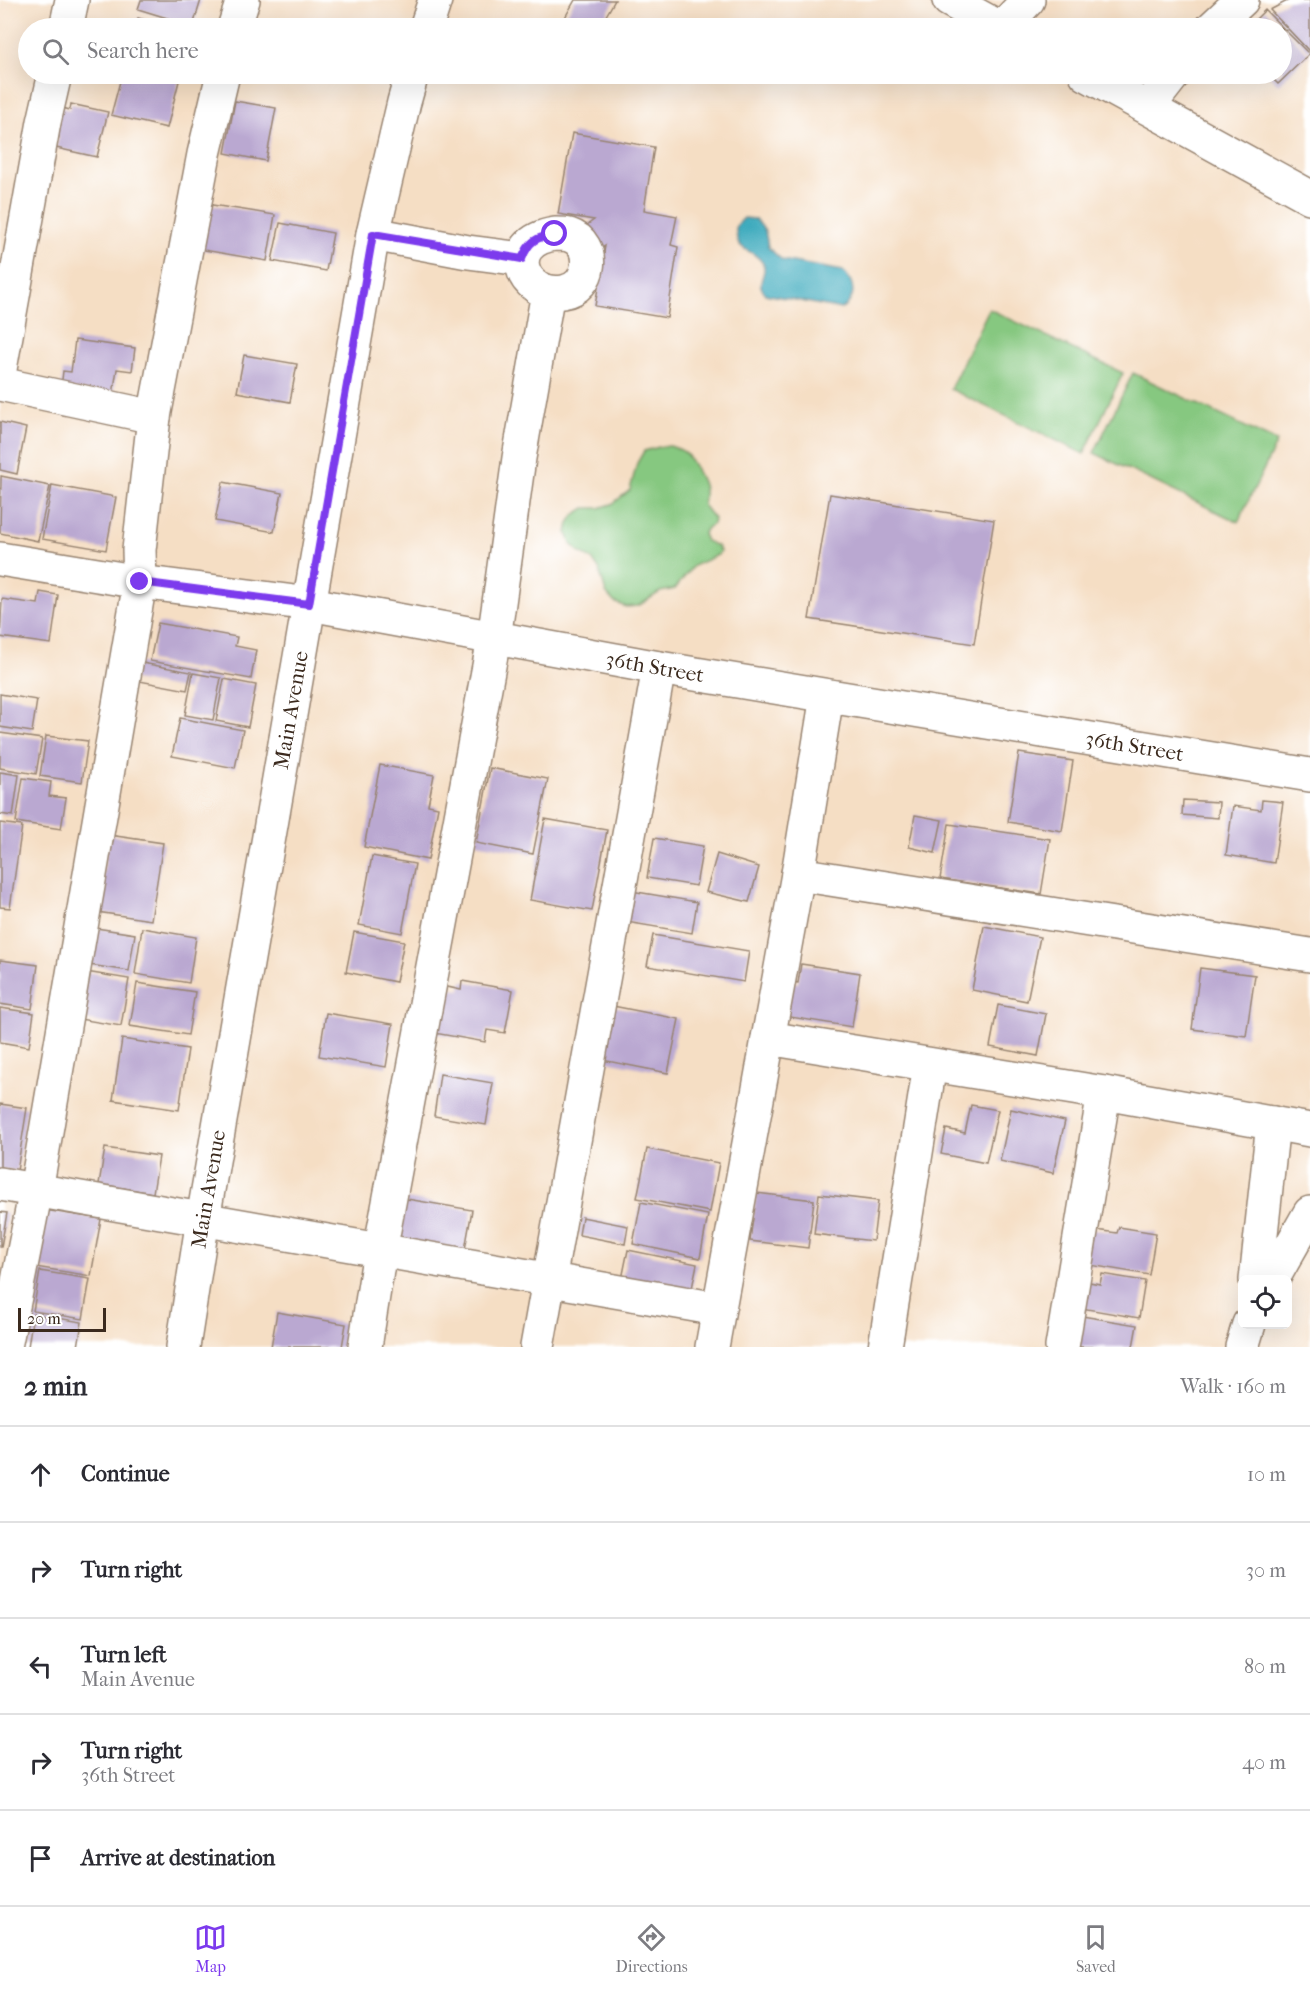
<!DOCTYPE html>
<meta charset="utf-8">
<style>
:root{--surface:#fff;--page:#f2f2f3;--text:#2b2b33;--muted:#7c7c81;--line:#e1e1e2;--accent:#7c3aed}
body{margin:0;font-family:"IM FELL French Canon",serif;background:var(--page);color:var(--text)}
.controls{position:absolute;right:18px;bottom:18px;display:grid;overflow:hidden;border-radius:9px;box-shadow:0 6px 24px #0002}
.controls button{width:54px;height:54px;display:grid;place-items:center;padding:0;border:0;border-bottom:2px solid var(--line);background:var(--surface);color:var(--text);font:30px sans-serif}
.scale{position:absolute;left:18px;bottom:15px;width:88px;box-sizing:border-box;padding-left:6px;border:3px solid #3b2a1e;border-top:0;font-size:16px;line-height:21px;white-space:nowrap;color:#3b2a1e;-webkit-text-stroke:4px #fff;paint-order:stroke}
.stop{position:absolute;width:18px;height:18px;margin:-14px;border:4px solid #7c3aed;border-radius:50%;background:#fff}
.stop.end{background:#7c3aed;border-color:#fff;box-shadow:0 2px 6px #0008}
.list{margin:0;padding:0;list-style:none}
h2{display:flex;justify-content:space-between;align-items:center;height:78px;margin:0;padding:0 24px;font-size:26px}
h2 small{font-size:20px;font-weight:400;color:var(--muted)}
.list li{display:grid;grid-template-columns:39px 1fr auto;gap:18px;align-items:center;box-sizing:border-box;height:96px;padding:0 24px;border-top:2px solid var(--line)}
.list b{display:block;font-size:22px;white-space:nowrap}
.list p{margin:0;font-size:20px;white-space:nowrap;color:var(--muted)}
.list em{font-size:20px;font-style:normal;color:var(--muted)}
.icon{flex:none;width:33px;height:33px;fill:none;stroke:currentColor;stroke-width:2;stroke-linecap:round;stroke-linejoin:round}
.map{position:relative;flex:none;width:1310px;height:1347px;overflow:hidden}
.search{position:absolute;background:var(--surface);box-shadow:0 6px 24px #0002;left:18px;right:18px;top:18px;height:66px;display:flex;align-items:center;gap:15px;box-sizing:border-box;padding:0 21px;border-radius:33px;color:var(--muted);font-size:22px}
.sheet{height:558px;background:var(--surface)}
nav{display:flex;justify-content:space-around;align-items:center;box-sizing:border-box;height:84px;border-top:2px solid var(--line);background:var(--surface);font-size:16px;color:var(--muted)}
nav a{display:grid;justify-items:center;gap:3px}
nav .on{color:var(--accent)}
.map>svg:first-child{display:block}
</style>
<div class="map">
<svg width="1310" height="1347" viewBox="0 0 1310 1347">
<rect width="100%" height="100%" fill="#fff"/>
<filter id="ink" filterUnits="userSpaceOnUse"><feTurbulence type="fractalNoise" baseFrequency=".0167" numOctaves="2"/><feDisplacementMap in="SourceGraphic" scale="12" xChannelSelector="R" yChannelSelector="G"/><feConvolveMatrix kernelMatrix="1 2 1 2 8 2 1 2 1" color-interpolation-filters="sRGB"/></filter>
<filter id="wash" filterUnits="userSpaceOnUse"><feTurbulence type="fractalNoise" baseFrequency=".008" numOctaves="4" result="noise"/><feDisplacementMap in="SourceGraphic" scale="24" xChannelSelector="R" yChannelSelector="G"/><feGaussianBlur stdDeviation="1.35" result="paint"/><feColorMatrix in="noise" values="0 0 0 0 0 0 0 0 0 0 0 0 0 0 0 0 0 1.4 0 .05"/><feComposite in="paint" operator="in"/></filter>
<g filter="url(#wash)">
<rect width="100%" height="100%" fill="#f5dec4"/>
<path fill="#86c880" stroke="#60794f" stroke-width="1.5" d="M989,309L1123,373L1084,454L950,389Z
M1133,373L1277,442L1238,522L1094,453Z
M670,446C687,451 687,454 695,468C703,483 706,487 703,505L714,519L713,524L707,528L703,534L706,541L717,546L720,551L718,555L693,566L675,589L660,592L638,606L626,607L614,602L606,593L599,569L592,559L580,553L571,544L567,533L569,523L574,515L585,508H599L612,504L630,490L637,463L644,451L659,447Z"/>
<path fill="#3eaabd" stroke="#3c6a6e" stroke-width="1.5" d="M744,218L755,219L765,230L768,247L782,260L843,271C856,283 857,300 841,309L765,294C764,293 761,287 761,286C760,277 768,270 762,262C750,246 735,254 736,226Z"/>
<g id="blocks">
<path fill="#baa8d1" d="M141,0H201L193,26L138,9Z
M575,0H615L599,28H559Z
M1289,0H1310V52L1270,10Z
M1265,10L1309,54L1278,84L1268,74H1282V28H1247Z
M138,18L174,28H136Z
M122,74H146L179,81L167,128L111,115Z
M235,101L276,108L266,161L225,153Z
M71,104L108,112L97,157L56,148L59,136L48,134L55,106L70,110Z
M572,133L654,147L644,210L677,216L671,245L678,247L667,318L595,306L605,246L594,253L580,230L594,220L558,214Z
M206,204L275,215L267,261L198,249Z
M280,223L333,233L326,271L272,261Z
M75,340L135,348L132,371L117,369L113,395L61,388L63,371L71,372Z
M244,355L297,364L290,402L237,392Z
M0,422L26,428L17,474L0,470Z
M1,476L50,486L38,541L0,533Z
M223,482L282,493L274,532L215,521Z
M52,485L116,497L106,550L42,539Z
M830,494L994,520L974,644L809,619Z
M40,592L58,595L51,644L0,637L2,599L38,604Z
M158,623L237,637L235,646L256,650L251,679L150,661Z
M137,662L191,672L187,690L134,680Z
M193,673L221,678L213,720L185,715Z
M224,679L256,685L248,727L216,721Z
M0,694L37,700L32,732L0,727Z
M180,718L243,730L235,768L172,756Z
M0,733L42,739L36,774L0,768Z
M46,736L88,741L82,782L40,776Z
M1019,753L1073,761L1062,831L1008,822Z
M380,765L434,775L428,805L438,807L428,860L364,847Z
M490,768L548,779L533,854L476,843Z
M0,772L19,775L13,816L0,814Z
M23,778L51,782L49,796L66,798L61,829L16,822Z
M1183,800L1219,802L1218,818L1182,815Z
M1262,800L1283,802L1274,863L1226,855L1233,806L1261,810Z
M915,815L942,820L935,853L909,847Z
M545,819L607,830L592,911L530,900Z
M0,823L22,826L10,908L0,907Z
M949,824L1050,839L1041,894L940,879Z
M109,835L163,843L151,920L97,912Z
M654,838L703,846L696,886L647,878Z
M717,854L759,867L749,902L706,892Z
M372,856L415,864L402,933L359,925Z
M631,891L697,902L692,933L626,922Z
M984,926L1040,937L1027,1001L972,990Z
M96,928L135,934L129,971L90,965Z
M142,928L196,937L189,983L135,974Z
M354,932L404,941L396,982L346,972Z
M653,935L749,951L744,982L647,966Z
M0,960L38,965L32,1009L0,1004Z
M801,964L860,973L852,1027L784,1016L790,982L798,983Z
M1200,968L1255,975L1246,1036L1192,1029Z
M86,972L129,979L121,1026L79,1019Z
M462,981L513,990L505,1033L487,1030L485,1042L434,1033L443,986L461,990Z
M137,983L195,992L188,1035L130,1026Z
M998,1005L1046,1014L1038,1056L990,1047Z
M613,1006L679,1019L668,1073L602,1060Z
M0,1008L34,1013L29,1047L0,1042Z
M326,1013L393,1024L386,1067L319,1056Z
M122,1039L188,1049L179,1110L113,1100Z
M440,1074L493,1083L486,1125L434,1116Z
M0,1104L27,1108L17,1171L0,1169Z
M971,1105L998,1110L986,1163L941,1154L946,1129L965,1133Z
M1011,1109L1065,1121L1053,1173L1000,1161Z
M105,1148L159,1156L153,1193L99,1184Z
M647,1149L719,1163L710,1212L637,1198Z
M756,1193L814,1200L808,1248L750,1241Z
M819,1194L878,1201L873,1241L814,1234Z
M401,1198L472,1210L463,1261L392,1250Z
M641,1202L708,1215L700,1258L633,1244Z
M38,1209L101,1219L91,1276L29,1266Z
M0,1212L7,1213L1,1247H0Z
M582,1217L628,1226L625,1244L579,1235Z
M1119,1227L1156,1233L1149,1275L1084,1264L1089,1229L1117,1233Z
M628,1250L697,1264L690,1298L621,1284Z
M40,1271L90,1279L83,1319L33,1311Z
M1102,1274L1145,1281L1139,1318L1075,1307L1079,1280L1100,1284Z
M277,1312L346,1324L342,1347H271Z
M33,1314L82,1322L78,1347H28Z
M1076,1315L1137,1325L1133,1347H1070Z"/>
</g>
</g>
<g filter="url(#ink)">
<use href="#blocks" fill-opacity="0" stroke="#988471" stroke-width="1.5"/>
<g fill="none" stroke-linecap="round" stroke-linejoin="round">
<g stroke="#988471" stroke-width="36">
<g id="street">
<path d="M949,0L1000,28"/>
<path d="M66,28L72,0"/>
<path d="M234,28L243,0"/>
<path d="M426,28L435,0"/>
<path d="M1002,28L1028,0"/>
<path d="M1212,28L1242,0"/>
<path d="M1086,74L1310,197"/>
<path d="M1149,106L1174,74"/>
<path d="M373,234L468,252L522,259"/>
<path d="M555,234C559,234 565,234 569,235C597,244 592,288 563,292C521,298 501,242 555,234Z"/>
<path d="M0,369L44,122L55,74"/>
<path d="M0,384L154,417"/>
<path id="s1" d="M0,559L140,582L310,604L659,668L1310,775"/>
<path d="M798,874L1310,955"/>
<path d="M768,1038L1104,1093L1310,1130"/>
<path d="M0,1184L718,1309"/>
<path d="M1256,1280L1273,1123"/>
<path d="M1272,1280L1310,1213"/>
<path d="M5,1347L36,1190L140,582L139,550L154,417L204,154L223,74"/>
<path id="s2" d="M183,1347L203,1219L373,234L404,102L412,74"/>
<path d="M365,1347L380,1251L494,639L519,458L548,292"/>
<path d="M537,1347L659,668"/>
<path d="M712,1347L798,874L827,696"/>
<path d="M885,1347L930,1065"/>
<path d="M1062,1347L1104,1093"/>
<path d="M1242,1347L1249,1324"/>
</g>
</g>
<use href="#street" stroke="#fff" stroke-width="33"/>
</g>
</g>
<g fill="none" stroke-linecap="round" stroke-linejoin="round" filter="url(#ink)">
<path stroke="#7c3aed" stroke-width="8" d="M140,582L309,604L373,234L522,259C529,241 536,237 555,234"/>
</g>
<g text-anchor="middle" stroke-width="5" stroke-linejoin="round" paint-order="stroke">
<g font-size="21" fill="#3b2a1e" stroke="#fff">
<text dy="7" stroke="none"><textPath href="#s1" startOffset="664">36th Street</textPath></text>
<text dy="7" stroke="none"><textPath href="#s2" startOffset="646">Main Avenue</textPath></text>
<text dy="7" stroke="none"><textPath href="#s1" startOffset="1150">36th Street</textPath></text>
<text dy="7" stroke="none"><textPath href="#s2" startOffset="160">Main Avenue</textPath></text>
</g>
</g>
</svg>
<div class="controls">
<button><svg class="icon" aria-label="locate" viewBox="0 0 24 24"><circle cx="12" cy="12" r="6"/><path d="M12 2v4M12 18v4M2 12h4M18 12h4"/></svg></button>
</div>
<div class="scale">20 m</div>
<div class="stop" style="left:555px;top:234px"></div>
<div class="stop end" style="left:140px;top:582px"></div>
<div class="search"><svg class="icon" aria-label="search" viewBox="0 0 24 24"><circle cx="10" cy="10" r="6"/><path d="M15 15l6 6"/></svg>Search here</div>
</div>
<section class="sheet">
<h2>2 min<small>Walk · 160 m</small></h2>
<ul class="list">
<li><svg class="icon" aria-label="ahead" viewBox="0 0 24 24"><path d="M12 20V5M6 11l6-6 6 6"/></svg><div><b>Continue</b></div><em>10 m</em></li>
<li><svg class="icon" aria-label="right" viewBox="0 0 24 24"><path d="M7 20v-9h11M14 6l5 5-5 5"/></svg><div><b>Turn right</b></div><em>30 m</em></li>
<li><svg class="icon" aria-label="left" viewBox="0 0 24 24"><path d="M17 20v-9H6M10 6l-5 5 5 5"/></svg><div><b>Turn left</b><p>Main Avenue</p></div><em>80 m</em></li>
<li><svg class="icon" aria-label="right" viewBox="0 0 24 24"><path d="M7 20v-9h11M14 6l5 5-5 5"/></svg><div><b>Turn right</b><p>36th Street</p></div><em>40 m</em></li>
<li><svg class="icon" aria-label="arrive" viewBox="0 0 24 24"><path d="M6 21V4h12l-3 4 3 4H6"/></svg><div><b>Arrive at destination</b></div></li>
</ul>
</section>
<nav>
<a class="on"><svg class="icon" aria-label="map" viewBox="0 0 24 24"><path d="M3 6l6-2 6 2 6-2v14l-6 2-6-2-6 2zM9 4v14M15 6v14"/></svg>Map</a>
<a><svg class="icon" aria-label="directions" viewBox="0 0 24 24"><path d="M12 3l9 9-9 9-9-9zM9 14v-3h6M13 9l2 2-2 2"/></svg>Directions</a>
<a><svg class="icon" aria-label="saved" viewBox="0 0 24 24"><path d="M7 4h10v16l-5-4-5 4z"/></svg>Saved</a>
</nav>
